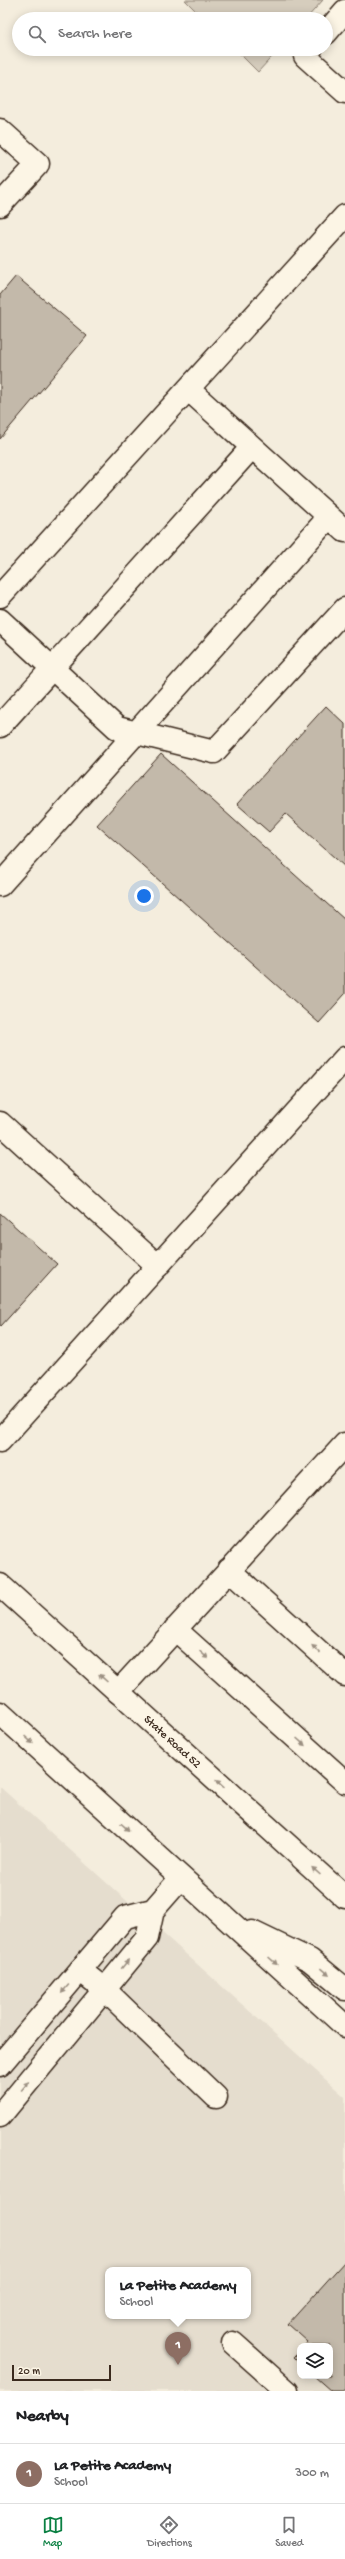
<!DOCTYPE html>
<style>
:root{--surface:#fff;--page:#f6f6f6;--text:#202124;--muted:#757577;--line:#e0e0e0;--accent:#0b8043}
body{margin:0;font-family:"Gochi Hand",sans-serif;background:var(--page);color:var(--text)}
.controls{position:absolute;right:12px;bottom:12px;display:grid;overflow:hidden;border-radius:8px;box-shadow:0 2px 10px #0003}
.controls button{width:36px;height:36px;display:grid;place-items:center;padding:0;border:0;border-bottom:1px solid var(--line);background:var(--surface);color:var(--text);font:20px sans-serif}
.scale{position:absolute;left:12px;bottom:10px;width:99px;box-sizing:border-box;padding-left:4px;border:2px solid #3b2a1e;border-top:0;font-size:11px;line-height:14px;white-space:nowrap;color:#3b2a1e;-webkit-text-stroke:3px #fcf5e5;paint-order:stroke}
.you{position:absolute;left:144px;top:896px;width:14px;height:14px;margin:-10px;border:3px solid #fff;border-radius:50%;background:#1a73e8;box-shadow:0 0 0 6px #1a73e833}
.badge{display:grid;place-items:center;width:26px;height:26px;border-radius:50%;background:var(--accent);color:#fff;font-size:13px;font-weight:700}
.pin{position:absolute;translate:-50% -33px;filter:drop-shadow(0 1px 2px #0008)}
.pin::after{content:'';position:absolute;top:21px;width:14px;height:12px;background:inherit;clip-path:polygon(0 0,100% 0,50% 100%)}
.popup{position:absolute;left:105px;top:2267px;width:146px;height:52px;box-sizing:border-box;display:grid;place-content:center;border-radius:8px;background:var(--surface);filter:drop-shadow(0 1px 3px #0005);font-size:13px;white-space:nowrap;color:var(--muted)}
.popup b{font-size:15px;color:var(--text)}
.popup::after{content:'';position:absolute;left:50%;top:100%;margin-left:-8px;border:8px solid transparent;border-top-color:var(--surface)}
.list{margin:0;padding:0;list-style:none}
h2{display:flex;justify-content:space-between;align-items:center;height:52px;margin:0;padding:0 16px;font-size:17px}
h2 small{font-size:13px;font-weight:400;color:var(--muted)}
.list li{display:grid;grid-template-columns:26px 1fr auto;gap:12px;align-items:center;box-sizing:border-box;height:60px;padding:0 16px;border-top:1px solid var(--line)}
.list b{display:block;font-size:15px;white-space:nowrap}
.list p{margin:0;font-size:13px;white-space:nowrap;color:var(--muted)}
.list em{font-size:13px;font-style:normal;color:var(--muted)}
.icon{flex:none;width:22px;height:22px;fill:none;stroke:currentColor;stroke-width:2;stroke-linecap:round;stroke-linejoin:round}
.map{position:relative;flex:none;width:345px;height:2391px;overflow:hidden}
.search{position:absolute;background:var(--surface);box-shadow:0 2px 10px #0003;left:12px;right:12px;top:12px;height:44px;display:flex;align-items:center;gap:10px;box-sizing:border-box;padding:0 14px;border-radius:22px;color:var(--muted);font-size:15px}
.sheet{height:112px;background:var(--surface)}
nav{display:flex;justify-content:space-around;align-items:center;box-sizing:border-box;height:56px;border-top:1px solid var(--line);background:var(--surface);font-size:11px;color:var(--muted)}
nav a{display:grid;justify-items:center;gap:2px}
nav .on{color:var(--accent)}
.map>svg:first-child{display:block}
</style>
<div class="map">
<svg width="345" height="2391" viewBox="0 0 345 2391">
<rect width="100%" height="100%" fill="#f4eddd"/>
<filter id="ink" filterUnits="userSpaceOnUse"><feTurbulence type="fractalNoise" baseFrequency=".025" numOctaves="2"/><feDisplacementMap in="SourceGraphic" scale="8" xChannelSelector="R" yChannelSelector="G"/><feConvolveMatrix kernelMatrix="1 2 1 2 8 2 1 2 1" color-interpolation-filters="sRGB"/></filter>
<g filter="url(#ink)">
<path fill="#e5ddce" fill-rule="evenodd" d="M0,1787L345,2097V2391H0ZM108,2270H248V2316H108ZM300,2346H330V2376H300Z"/>
<path fill="#d6cdbd" stroke="#887c6e" d="M185,0H323L306,19H204Z
M235,49H279L258,72Z"/>
<path fill="#c3b9aa" stroke="#3b2a1e" d="M16,276L87,336L0,439V295Z
M326,706L345,724V867L286,814L269,832L237,804Z
M161,754L345,920V994L319,1023L97,825Z
M0,1213L57,1264L1,1326L0,1325Z
M345,2261V2391H331L314,2376H330V2346H304L308,2342L288,2324Z
M300,2351V2363L294,2357Z"/>
<g fill="none" stroke-linecap="round" stroke-linejoin="round">
<g stroke="#3b2a1e" stroke-width="25">
<path id="minor" d="M326,33L345,11
M311,49L305,56L345,92
M0,130L38,164L0,205
M188,389L345,531
M0,596L345,216
M0,620L117,728L214,752L345,609
M0,726L252,447
M0,885L329,517
M0,1123L158,1266
M0,1441L345,1058
M229,1570L345,1675
M175,1629L345,1782
M118,1692L345,1444
M80,1970L105,1990L216,2097
M0,2065L125,1917L153,1910
M0,2116L147,1938L153,1910L181,1878
M233,2343L287,2391"/>
</g>
<g stroke="#3b2a1e" stroke-width="25">
<path id="major" d="M0,1585L345,1897
M0,1713L345,2026
M252,1932L310,1960L345,1989"/>
</g>
<use href="#minor" stroke="#fcf5e5" stroke-width="22"/>
<use href="#major" stroke="#fcf5e5" stroke-width="22"/>
</g>
<defs><path id="oneway-solid" d="M-6-.8H1V-3.2L6.5 0L1 3.2V.8H-6Z"/></defs>
<g fill="#9c9082">
<use href="#oneway-solid" transform="translate(316 1649) rotate(-138)"/>
<use href="#oneway-solid" transform="translate(204 1655) rotate(42)"/>
<use href="#oneway-solid" transform="translate(103 1678) rotate(-138)"/>
<use href="#oneway-solid" transform="translate(29 1740) rotate(42)"/>
<use href="#oneway-solid" transform="translate(301 1742) rotate(42)"/>
<use href="#oneway-solid" transform="translate(220 1784) rotate(-138)"/>
<use href="#oneway-solid" transform="translate(125 1827) rotate(42)"/>
<use href="#oneway-solid" transform="translate(316 1871) rotate(-138)"/>
<use href="#oneway-solid" transform="translate(273 1961) rotate(42)"/>
<use href="#oneway-solid" transform="translate(125 1964) rotate(-51)"/>
<use href="#oneway-solid" transform="translate(325 1972) rotate(39)"/>
<use href="#oneway-solid" transform="translate(65 1989) rotate(130)"/>
<use href="#oneway-solid" transform="translate(25 2086) rotate(-50)"/>
</g>
</g>
<g text-anchor="middle" stroke-width="3" stroke-linejoin="round" paint-order="stroke">
<g font-size="12" fill="#3b2a1e" stroke="#fcf5e5">
<text transform="translate(173 1741) rotate(42)" y="4">State Road 52</text>
</g>
</g>
</svg>
<div class="controls">
<button><svg class="icon" aria-label="layers" viewBox="0 0 24 24"><path d="M12 4l9 5-9 5-9-5zM3 14l9 5 9-5"/></svg></button>
</div>
<div class="scale">20 m</div>
<div class="you"></div>
<div class="pin badge" style="left:178px;top:2365px;background:#8d6e63">1</div>
<div class="popup"><b>La Petite Academy</b>School</div>
<div class="search"><svg class="icon" aria-label="search" viewBox="0 0 24 24"><circle cx="10" cy="10" r="6"/><path d="M15 15l6 6"/></svg>Search here</div>
</div>
<section class="sheet">
<h2>Nearby<small></small></h2>
<ul class="list">
<li><span class="badge" style="background:#8d6e63">1</span><div><b>La Petite Academy</b><p>School</p></div><em>300 m</em></li>
</ul>
</section>
<nav>
<a class="on"><svg class="icon" aria-label="map" viewBox="0 0 24 24"><path d="M3 6l6-2 6 2 6-2v14l-6 2-6-2-6 2zM9 4v14M15 6v14"/></svg>Map</a>
<a><svg class="icon" aria-label="directions" viewBox="0 0 24 24"><path d="M12 3l9 9-9 9-9-9zM9 14v-3h6M13 9l2 2-2 2"/></svg>Directions</a>
<a><svg class="icon" aria-label="saved" viewBox="0 0 24 24"><path d="M7 4h10v16l-5-4-5 4z"/></svg>Saved</a>
</nav>
